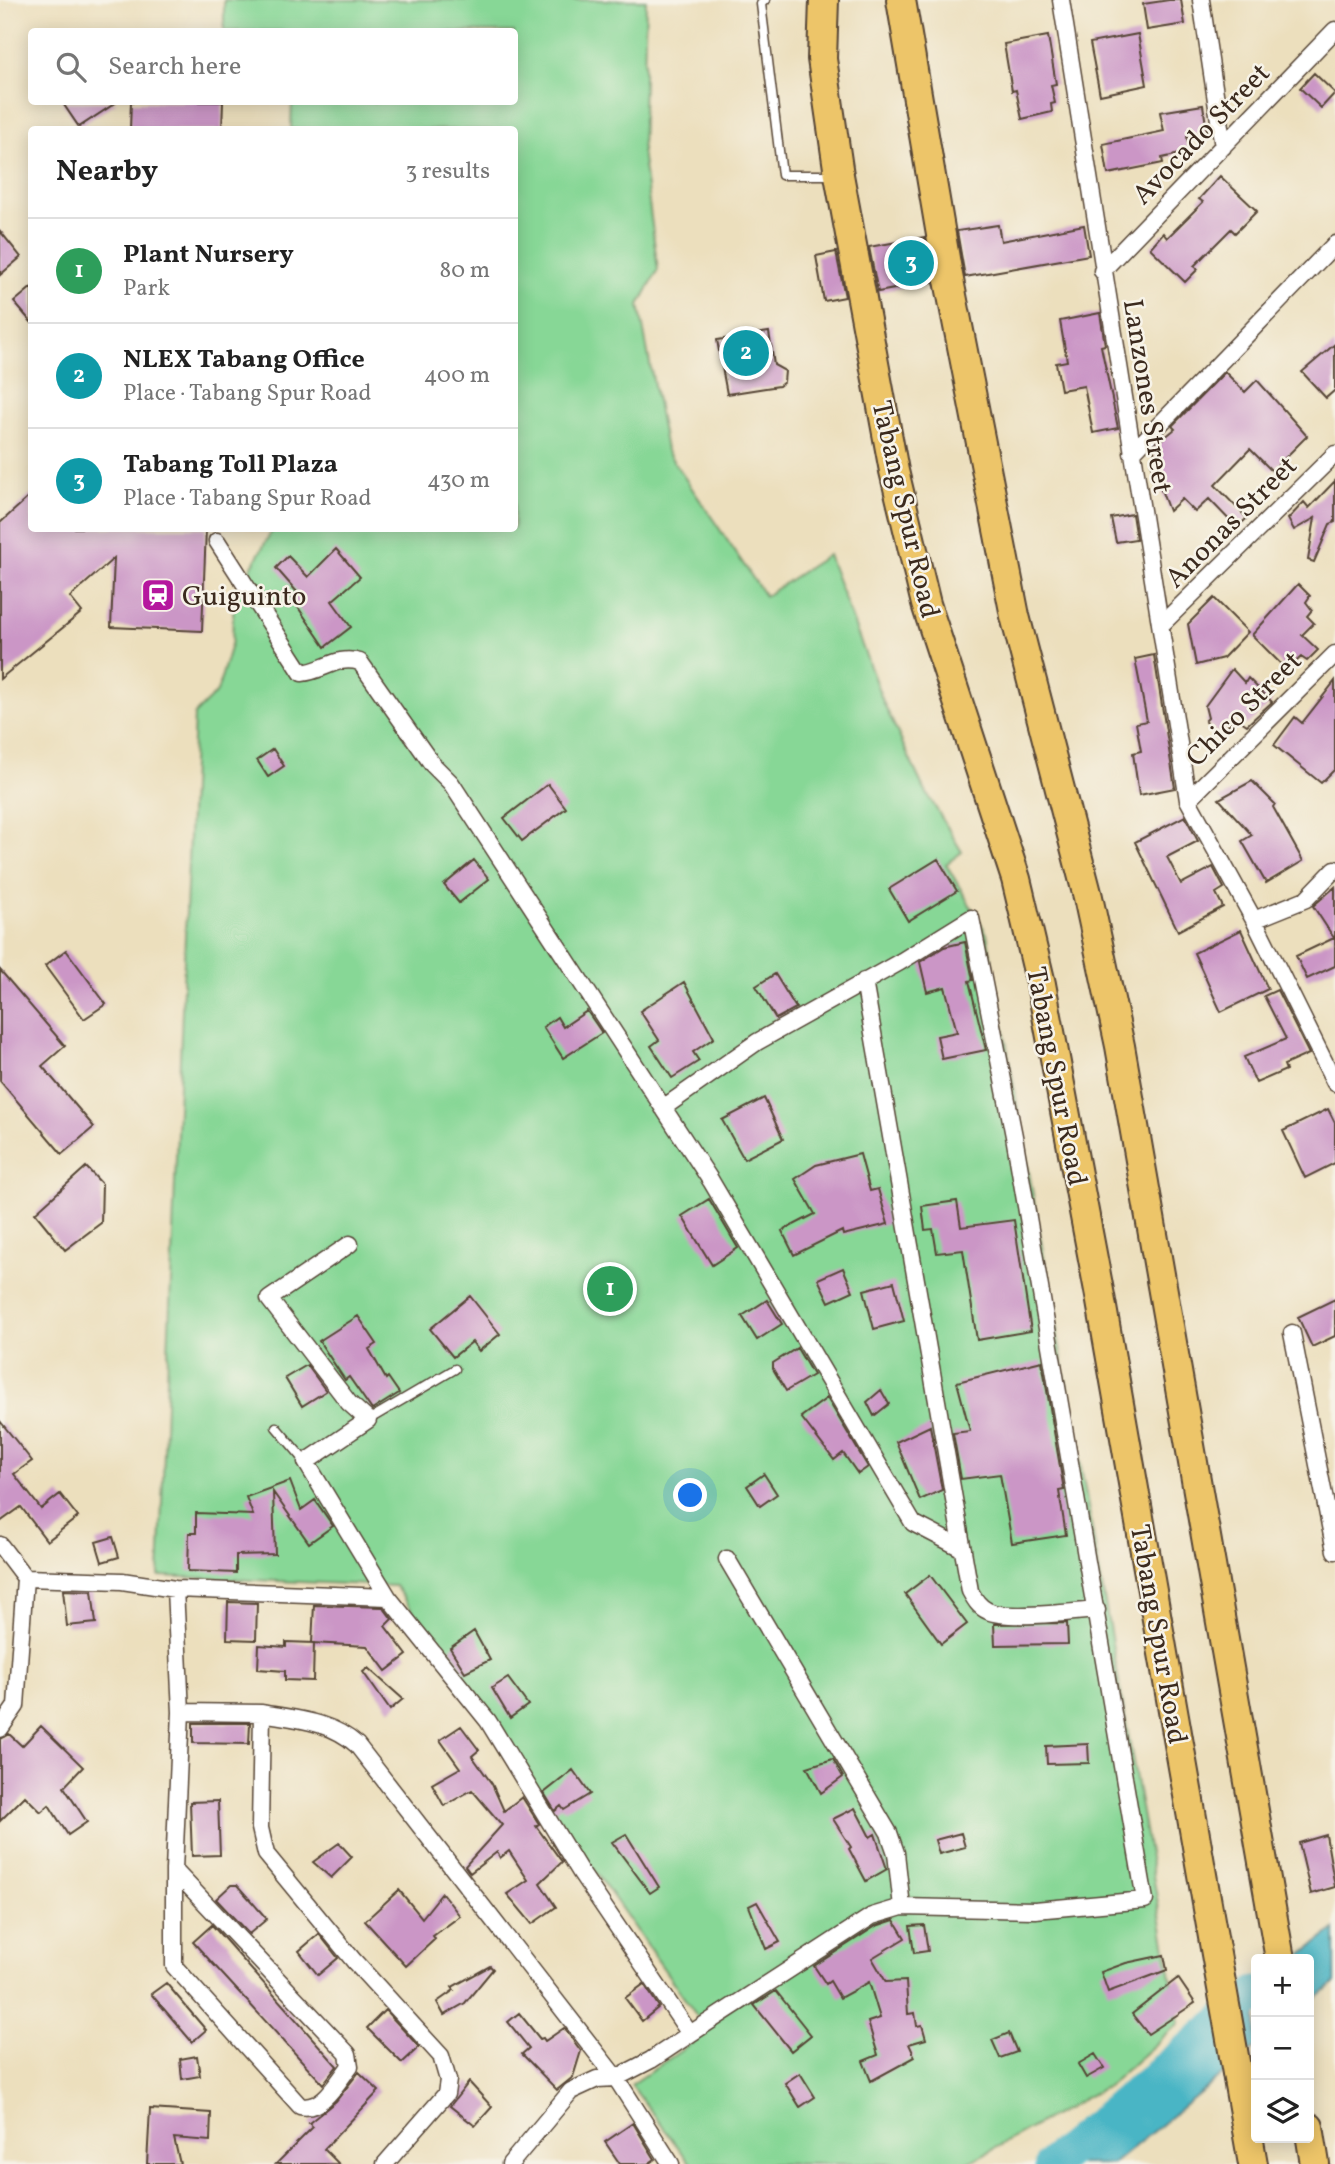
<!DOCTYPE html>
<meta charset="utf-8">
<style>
:root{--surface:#fff;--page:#f6f6f6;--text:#222;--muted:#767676;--line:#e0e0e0;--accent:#1a73e8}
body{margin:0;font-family:Vollkorn,serif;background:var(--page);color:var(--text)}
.controls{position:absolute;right:21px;bottom:21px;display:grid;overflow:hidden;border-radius:7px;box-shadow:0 4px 18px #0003}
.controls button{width:63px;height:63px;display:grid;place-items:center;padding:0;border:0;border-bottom:2px solid var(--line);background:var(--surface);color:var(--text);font:35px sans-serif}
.you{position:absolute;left:691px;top:1496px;width:24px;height:24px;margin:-18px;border:5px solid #fff;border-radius:50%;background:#1a73e8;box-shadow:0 0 0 10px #1a73e833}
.badge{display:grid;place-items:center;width:46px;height:46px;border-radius:50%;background:var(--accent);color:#fff;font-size:23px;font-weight:700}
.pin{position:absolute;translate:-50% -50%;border:4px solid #fff;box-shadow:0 2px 7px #0006}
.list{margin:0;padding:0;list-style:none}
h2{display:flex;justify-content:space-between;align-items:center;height:91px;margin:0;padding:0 28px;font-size:30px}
h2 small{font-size:23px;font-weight:400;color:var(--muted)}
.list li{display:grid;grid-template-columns:46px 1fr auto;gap:21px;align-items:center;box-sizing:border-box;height:105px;padding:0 28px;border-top:2px solid var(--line)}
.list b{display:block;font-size:26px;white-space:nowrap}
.list p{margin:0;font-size:23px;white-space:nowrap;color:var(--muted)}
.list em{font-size:23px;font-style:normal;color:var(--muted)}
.icon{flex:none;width:38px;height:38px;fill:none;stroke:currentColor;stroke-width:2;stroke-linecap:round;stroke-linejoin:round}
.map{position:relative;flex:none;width:1335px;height:2164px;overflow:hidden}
.search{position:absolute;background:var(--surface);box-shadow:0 4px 18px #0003;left:28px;top:28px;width:490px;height:77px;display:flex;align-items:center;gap:18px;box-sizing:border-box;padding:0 24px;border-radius:7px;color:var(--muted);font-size:26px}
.panel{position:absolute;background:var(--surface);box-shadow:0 4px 18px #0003;left:28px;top:126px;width:490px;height:406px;border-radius:7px}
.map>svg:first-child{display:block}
</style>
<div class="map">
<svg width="1335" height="2164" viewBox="0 0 1335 2164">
<rect width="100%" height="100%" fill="#f7f3e8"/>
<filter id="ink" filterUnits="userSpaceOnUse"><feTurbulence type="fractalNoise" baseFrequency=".0143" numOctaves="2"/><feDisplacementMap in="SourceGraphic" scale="14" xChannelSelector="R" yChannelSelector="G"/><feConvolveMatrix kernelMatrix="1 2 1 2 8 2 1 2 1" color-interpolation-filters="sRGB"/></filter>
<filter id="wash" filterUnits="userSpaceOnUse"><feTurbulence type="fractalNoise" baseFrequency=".00686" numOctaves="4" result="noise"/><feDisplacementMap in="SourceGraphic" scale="28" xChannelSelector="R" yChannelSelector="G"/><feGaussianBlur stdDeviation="1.57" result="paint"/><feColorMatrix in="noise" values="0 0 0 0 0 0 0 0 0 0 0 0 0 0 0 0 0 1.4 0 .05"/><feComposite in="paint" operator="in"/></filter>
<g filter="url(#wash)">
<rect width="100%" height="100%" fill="#ecdfbd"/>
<path fill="#87d796" stroke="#61805a" stroke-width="2" d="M224,0H646L642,151L658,270L639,305L666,450L765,596L828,555L884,704L922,785L962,852L946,864L987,934L1179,2023L1109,2085L966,2164H691L631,2085L708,2032L395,1586L159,1576L194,715L217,692L232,641L234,598L273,529L514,528V130L291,129L292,102H514V32L224,31Z"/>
<path fill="#48b5c5" stroke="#427072" stroke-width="2" d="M1335,1929V1983L1309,2004V1959H1296Z
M1256,1994V2047L1113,2164H1046L1133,2101Z"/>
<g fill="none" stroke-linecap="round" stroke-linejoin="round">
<path stroke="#48b5c5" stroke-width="35" d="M1052,2164L1256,1994"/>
</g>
<g id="blocks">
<path fill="#cb96c6" d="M1169,0H1181L1185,24L1147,30L1143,4Z
M1138,34L1147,85L1100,95L1090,43Z
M1048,36L1056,84L1051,85L1055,103L1051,104L1052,112L1022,119L1016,90L1012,91L1004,44Z
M1314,73L1335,93L1321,108L1300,88Z
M62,102H117L79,127Z
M131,102H223L222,130H130Z
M1203,105L1207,131L1187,136L1189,152L1162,158L1163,163L1108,174L1103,144L1164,131L1160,112Z
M1220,176L1257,211L1235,233L1231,229L1194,266L1198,269L1185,282L1150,248L1163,233L1167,238L1203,202L1199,199Z
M998,225L1001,241L1084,225L1089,255L965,277L957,231Z
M0,231L21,257L0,275Z
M925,237L932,282L878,292L869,247Z
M836,252L845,297L824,301L816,256Z
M32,287V323L14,302Z
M1100,313L1105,345L1101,346L1118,428L1093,433L1084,386L1061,390L1056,363L1067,361L1060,321Z
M769,332L774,365L785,371L784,382L779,386L727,394L717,340Z
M1335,344V390L1326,398L1302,372Z
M1225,372L1245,392L1257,380L1307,436L1272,471L1250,449L1215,485L1247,518L1237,528L1209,499L1195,512L1182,499L1169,511L1151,463L1157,460L1153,447L1175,429L1172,426Z
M1335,481V522L1330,524L1314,562L1308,560L1315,518L1294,530L1288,519L1304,502L1309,508Z
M32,494V528H206L202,631L111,627L114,558L70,597L82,612L0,679V523Z
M1132,514L1136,539L1116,542L1111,518Z
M336,549L360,577L332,601L351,627L325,647L291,597L297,592L276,568L288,556L308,577Z
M1298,584L1310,596L1306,602L1312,610L1307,616L1314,623L1302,635L1318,650L1307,661L1301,657L1287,670L1252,635Z
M1214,598L1248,632L1223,658L1196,665L1188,624Z
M1154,655L1175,788L1139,795L1133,753L1141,751L1136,723L1147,721L1135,659Z
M1232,669L1245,683L1248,678L1272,702L1247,725L1235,717L1220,735L1205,721L1208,718L1205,706Z
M1335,681V769L1321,783L1274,745L1295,717L1302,723Z
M273,749L284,766L268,777L257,760Z
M1252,781L1275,804L1273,807L1303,861L1266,883L1242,841L1252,835L1219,799Z
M548,784L566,808L522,841L504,818Z
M1185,816L1198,841L1167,857L1181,884L1213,867L1224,888L1216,893L1223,907L1178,931L1135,842Z
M938,859L957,891L908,921L889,889Z
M474,860L489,879L459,903L444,885Z
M1335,887V966L1307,979L1296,956L1334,938L1313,906Z
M1241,930L1268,989L1221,1012L1194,953Z
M965,942L973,980L969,981L986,1050L942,1059L937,1036L957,1032L945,987L927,992L920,962L944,947Z
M66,950L106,1004L84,1019L45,966Z
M0,970L65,1046L42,1066L94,1127L62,1154L0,1081Z
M775,974L796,1008L776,1019L756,986Z
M684,982L714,1038L693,1052L699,1061L672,1078L651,1046L659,1040L640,1011Z
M1277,990L1309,1054L1284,1065L1286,1070L1256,1083L1244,1057L1286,1039L1264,996Z
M587,1011L602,1033L563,1058L543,1027L557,1017L563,1027Z
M764,1098L783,1139L744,1159L722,1120Z
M1328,1109L1335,1123V1163L1305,1178L1283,1131Z
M860,1154L870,1191L878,1189L888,1224L843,1235L842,1231L794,1255L782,1231L815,1214L795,1179L816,1165Z
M86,1167L102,1184L101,1223L65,1250L35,1213Z
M709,1199L738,1248L712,1265L682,1216Z
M957,1201L961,1227L1014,1220L1031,1331L977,1340L963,1250L937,1253L933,1229L925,1230L922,1206Z
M843,1268L853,1291L829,1302L818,1279Z
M894,1282L904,1321L874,1329L864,1290Z
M470,1296L500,1334L479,1351L472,1342L453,1357L430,1329Z
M1335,1299V1336L1312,1347L1298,1317Z
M767,1300L782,1324L757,1340L742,1316Z
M358,1316L377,1344L369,1349L386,1379L388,1377L399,1393L372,1410L349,1377L345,1380L319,1341Z
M797,1348L813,1375L786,1391L773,1369V1363Z
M1042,1361L1064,1490L1059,1491L1066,1535L1012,1543L1000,1474L961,1479L953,1433L970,1431L957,1382Z
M307,1365L326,1391L302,1406L285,1378Z
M881,1390L889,1404L874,1416L867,1402Z
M827,1398L868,1467L858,1474L843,1453L834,1460L801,1417Z
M0,1421L32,1461L14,1474L41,1509L60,1494L78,1517L47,1541L21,1507L0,1522Z
M930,1426L942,1490L920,1500L896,1442Z
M764,1474L777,1494L760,1506L747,1486Z
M290,1481L301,1510L315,1500L333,1526L309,1543L273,1492L275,1554L236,1555V1573L188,1571L189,1533H196V1513L253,1515L246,1497Z
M113,1537L119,1557L102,1562L96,1542Z
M930,1575L967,1624L941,1644L905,1594Z
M63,1590L92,1591L96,1623L67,1626Z
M228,1602L257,1603L256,1640L227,1639Z
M314,1605L383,1607L392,1619L385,1626L407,1655L386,1671L367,1646L312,1643Z
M1067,1623L1068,1644L995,1645L994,1624Z
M474,1631L490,1660L465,1672L450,1648Z
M286,1642L314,1643L313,1681L285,1680V1671L258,1669L259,1645L286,1647Z
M368,1668L403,1699L390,1710L363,1672Z
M508,1678L528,1705L510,1718L492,1688Z
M193,1723H250L249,1744L193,1743Z
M41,1726L83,1767L64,1787L87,1822L68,1835L49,1805L41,1812L25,1796L0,1821V1739L9,1734L22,1746Z
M461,1726L479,1750L472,1756L492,1784L504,1811L522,1797L539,1824L536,1826L562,1862L540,1883L556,1907L532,1924L507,1894L528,1880L509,1851L500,1858L497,1852L470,1873L465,1866L502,1825L472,1790L444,1806L432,1784L460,1768L440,1740Z
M1088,1744L1089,1763L1047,1764L1046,1746Z
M833,1759L843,1777L821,1793L807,1767Z
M573,1770L590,1794L564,1810L561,1806L555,1811L544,1793Z
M218,1801L220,1855L192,1856L190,1802Z
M855,1808L870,1837L875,1834L887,1869L866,1881L849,1849L851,1847L833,1819Z
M961,1833L965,1847L939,1854L935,1840Z
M626,1834L659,1887L650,1893L612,1842Z
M1326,1835L1335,1887L1311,1894L1299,1843Z
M339,1843L352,1857L331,1878L313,1862Z
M231,1885H237L267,1919L249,1934L216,1899Z
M399,1890L422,1918L442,1893L460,1916L433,1936L435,1939L406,1966L365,1921Z
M757,1902L780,1942L766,1949L749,1906Z
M894,1920L905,1938L872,1958L886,1982L906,1981L908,2014L915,2013L917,2026L922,2025L926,2039L909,2044L915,2057L871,2081L863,2061L878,2055L868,2022L880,2018L869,1982L840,1998L830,1981L826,1984L814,1966L876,1926Z
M212,1925L337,2066L323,2084L193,1942Z
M924,1925L928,1951L914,1953L910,1926Z
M319,1934L338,1958L318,1975L299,1951Z
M1164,1955L1167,1970L1108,1992L1101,1972L1126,1963Z
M490,1966L493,1969L465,2003L444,2015L437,2002L454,1990L452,1987Z
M1178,1978L1195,2003L1148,2034L1132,2014Z
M166,1983L206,2030L192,2042L151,1994Z
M644,1984L659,2007L642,2021L625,1998Z
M776,1991L811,2035L791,2051L754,2005Z
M385,2010L419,2047L402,2063L367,2028Z
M519,2013L540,2039L543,2038L545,2041L564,2028L581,2051L573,2077L557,2090L522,2054L529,2048L508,2022Z
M1009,2033L1017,2052L1000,2058L992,2040Z
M1095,2054L1104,2068L1086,2078L1078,2064Z
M197,2056L200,2076L182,2079L180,2059Z
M359,2072L379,2091L324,2149L339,2164H276L313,2127L309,2123L336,2101Z
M800,2073L815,2097L800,2107L785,2083Z
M469,2082L492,2107L475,2126L450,2106Z
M150,2109L211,2113L210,2141L174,2138L180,2164H147Z
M633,2123L655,2159L648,2164H620L605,2142Z"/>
</g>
</g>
<g filter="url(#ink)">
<use href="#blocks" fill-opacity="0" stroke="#564536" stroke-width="2"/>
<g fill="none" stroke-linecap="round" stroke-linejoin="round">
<g stroke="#564536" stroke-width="11">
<path id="service" d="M765,0L761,4L782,175H835
M368,1420L455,1369
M276,1427L306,1462"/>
</g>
<g stroke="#564536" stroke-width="19">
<path id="minor" d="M1061,0L1188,800L1254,920L1335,1083
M1201,0L1223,147
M1102,271L1335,30
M1132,453L1335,244
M217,541L302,673C325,671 336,655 360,662L432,764L451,783L711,1181L913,1523L963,1549
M1161,625L1335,454
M1188,800L1335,654
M1254,920L1306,899L1335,869
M864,981L970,1591C975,1600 979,1607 988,1611C1006,1620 1075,1612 1097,1610
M350,1244L269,1299L349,1403L368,1420L306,1462L388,1597
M1292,1333L1335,1551
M0,1545L25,1578L16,1706L0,1729
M727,1559L889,1833L896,1853L902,1907
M25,1578L122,1581L175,1589L388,1597L488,1721L581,1873L690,2034L872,1916L902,1907L1035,1910L1145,1900L1014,1136L971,918L900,962L757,1042L663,1108
M181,1712L262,1713
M174,1870L348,2054L350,2066C338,2081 322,2112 300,2106L174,1966V1870L181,1712L175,1589
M385,2164L446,2094L448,2080L441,2056L354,1961L266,1854L260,1828L262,1713C295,1719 331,1721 357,1745L616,2078L671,2164
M510,2164L571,2091L597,2079L616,2078L651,2060L690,2034"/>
</g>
<g stroke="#564536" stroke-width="32">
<path id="motorway" d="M824,0L822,59L839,175L894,471L926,604L1016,879L1041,984L1100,1296L1253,2164
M901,0L947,270L1015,616L1088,897L1120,1046L1280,1959
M1309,2127L1315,2164"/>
</g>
<use href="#service" stroke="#fff" stroke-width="8"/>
<use href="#minor" stroke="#fff" stroke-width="16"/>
<use href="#motorway" stroke="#edc569" stroke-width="28"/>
</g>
</g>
<defs>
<g id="station-square" transform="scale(1.75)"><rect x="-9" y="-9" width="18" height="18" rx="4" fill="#b5179e" stroke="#f7f3e8"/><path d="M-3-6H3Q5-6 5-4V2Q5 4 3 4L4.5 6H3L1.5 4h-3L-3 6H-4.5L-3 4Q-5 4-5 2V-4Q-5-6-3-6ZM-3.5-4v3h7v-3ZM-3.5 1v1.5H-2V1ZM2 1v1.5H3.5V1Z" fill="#fff"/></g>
</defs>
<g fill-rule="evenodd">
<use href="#station-square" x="158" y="595"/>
</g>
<g text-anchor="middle" stroke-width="5" stroke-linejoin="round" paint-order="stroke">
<g font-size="28" fill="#3b2a1e" stroke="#f7f3e8">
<text transform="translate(1200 133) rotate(-46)" y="10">Avocado Street</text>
<text transform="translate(1149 396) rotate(81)" y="10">Lanzones Street</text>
<text transform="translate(907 509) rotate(77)" y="10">Tabang Spur Road</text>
<text transform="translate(1230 521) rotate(-45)" y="10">Anonas Street</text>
<text transform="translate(1243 708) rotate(-45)" y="10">Chico Street</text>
<text transform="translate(1058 1076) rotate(79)" y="10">Tabang Spur Road</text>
<text transform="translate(1160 1634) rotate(80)" y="10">Tabang Spur Road</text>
</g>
<g font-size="28" fill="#3b2a1e" stroke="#f7f3e8" text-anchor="start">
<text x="182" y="605">Guiguinto</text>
</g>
</g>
</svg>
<div class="controls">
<button>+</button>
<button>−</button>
<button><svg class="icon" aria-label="layers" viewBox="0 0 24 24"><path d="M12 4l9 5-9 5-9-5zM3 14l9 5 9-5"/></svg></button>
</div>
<div class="you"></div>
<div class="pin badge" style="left:610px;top:1289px;background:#2e9e5b">1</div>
<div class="pin badge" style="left:746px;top:353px;background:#0f9aa8">2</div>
<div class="pin badge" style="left:911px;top:263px;background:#0f9aa8">3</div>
<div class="search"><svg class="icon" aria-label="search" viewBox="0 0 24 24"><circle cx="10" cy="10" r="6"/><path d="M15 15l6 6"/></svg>Search here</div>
<section class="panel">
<h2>Nearby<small>3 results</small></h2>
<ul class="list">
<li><span class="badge" style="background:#2e9e5b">1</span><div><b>Plant Nursery</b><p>Park</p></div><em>80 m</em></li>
<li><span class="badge" style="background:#0f9aa8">2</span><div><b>NLEX Tabang Office</b><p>Place · Tabang Spur Road</p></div><em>400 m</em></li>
<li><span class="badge" style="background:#0f9aa8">3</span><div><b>Tabang Toll Plaza</b><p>Place · Tabang Spur Road</p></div><em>430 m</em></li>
</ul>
</section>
</div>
